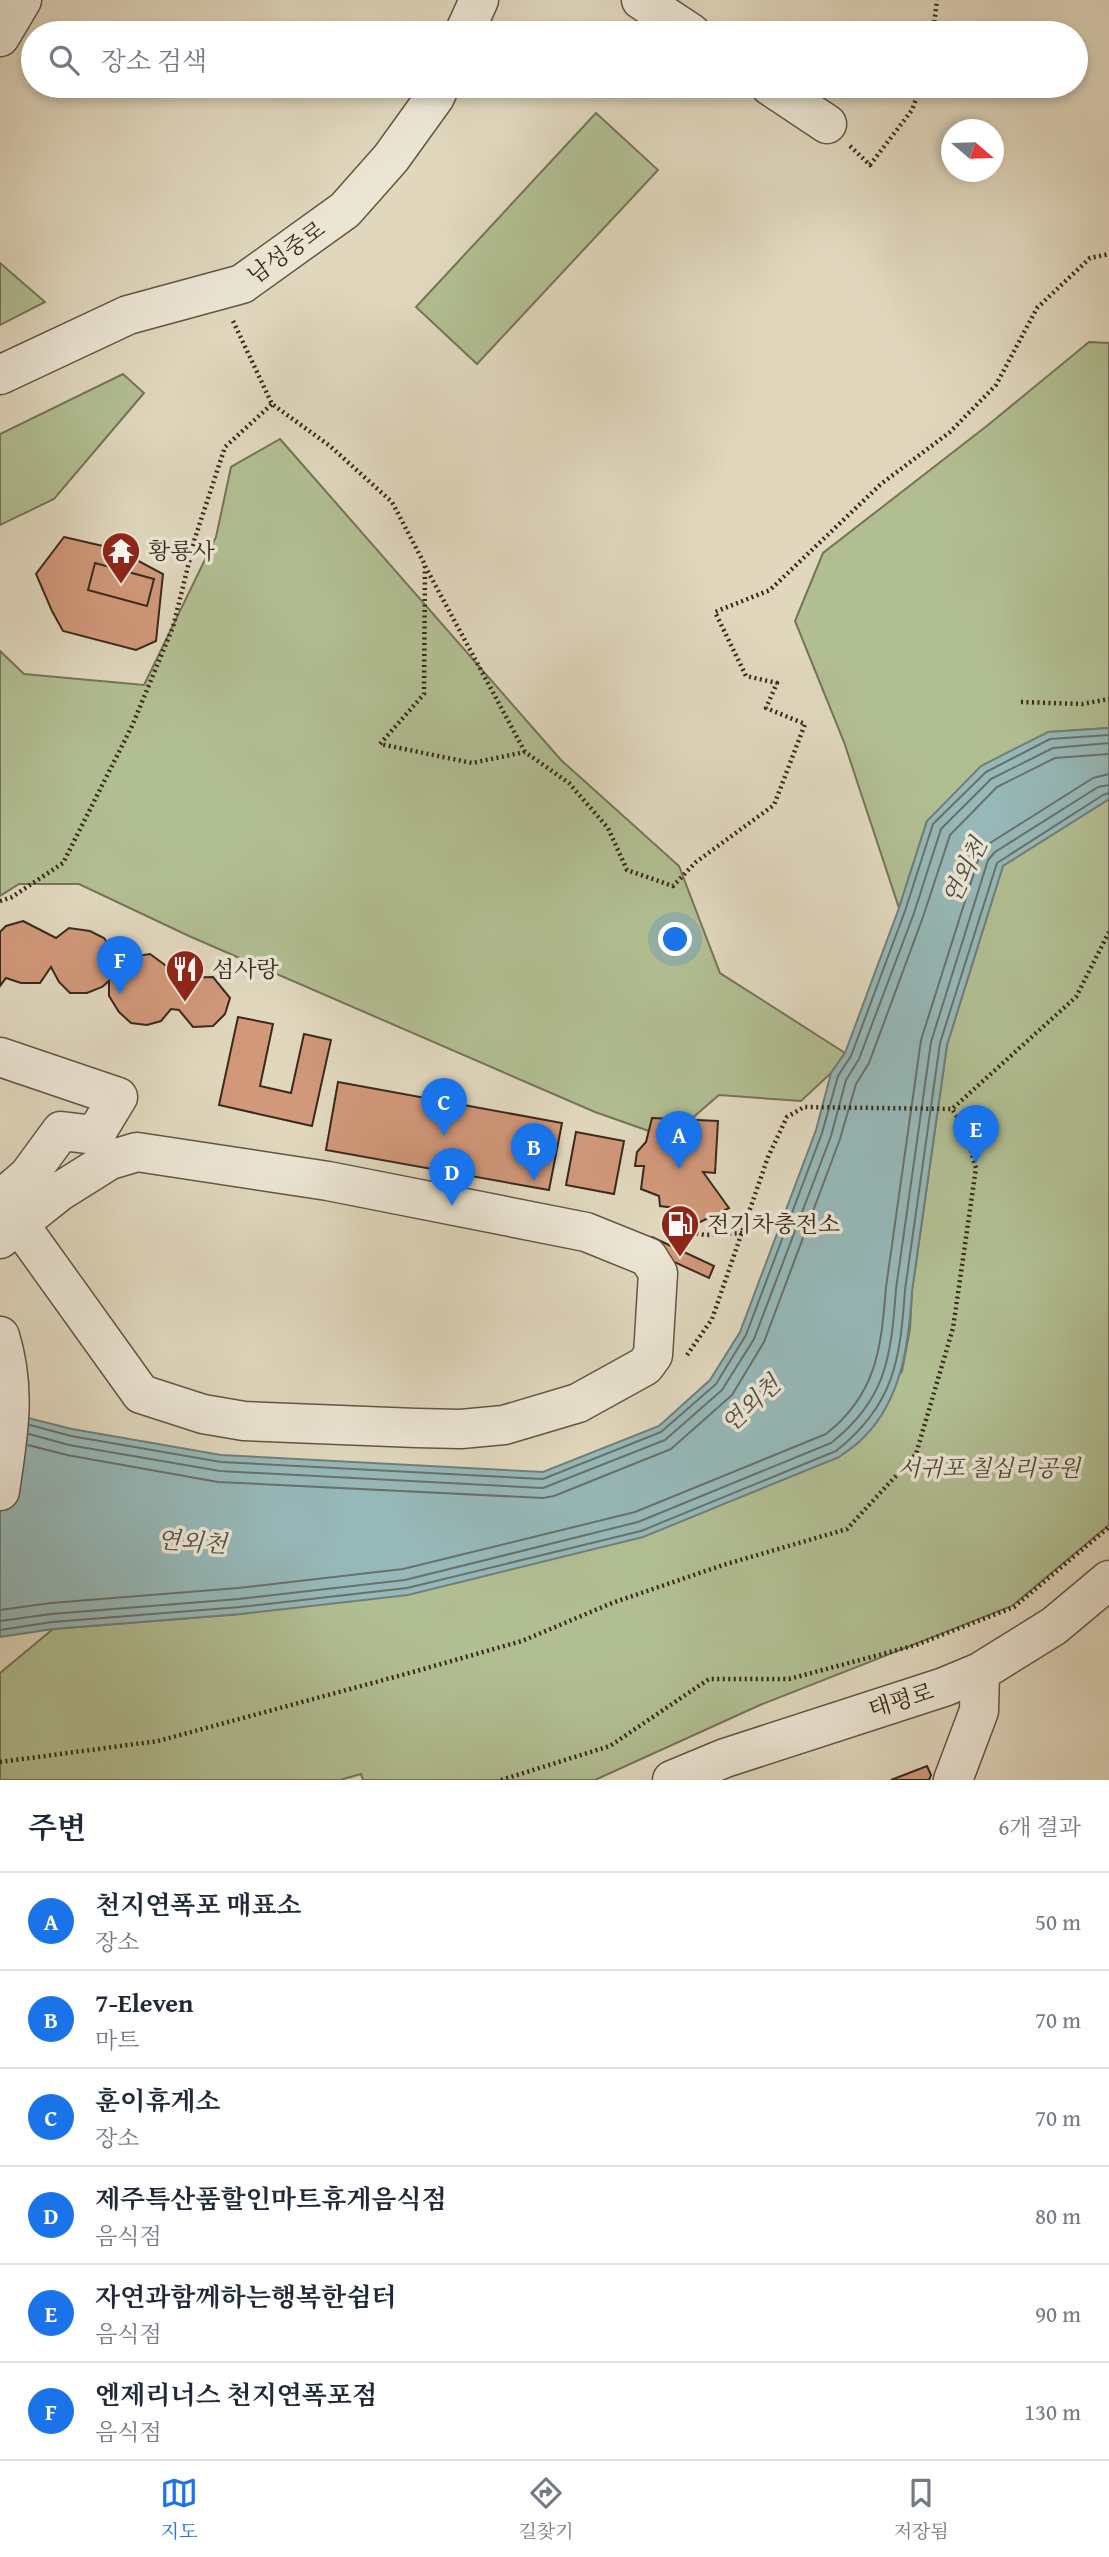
<!DOCTYPE html>
<html lang="ko">
<meta charset="utf-8">
<style>
:root{--surface:#fff;--page:#f2f2f3;--text:#1f2937;--muted:#747a83;--line:#e0e1e3;--accent:#1a73e8}
body{margin:0;font-family:"Gentium Book Plus","Noto Serif KR",serif;background:var(--page);color:var(--text)}
.compass{position:absolute;left:941px;top:119px;width:63px;height:63px;border-radius:50%;background:var(--surface);box-shadow:0 4px 10px #0003;rotate:109deg}
.you{position:absolute;left:676px;top:940px;width:24px;height:24px;margin:-18px;border:5px solid #fff;border-radius:50%;background:#1a73e8;box-shadow:0 0 0 10px #1a73e833}
.badge{display:grid;place-items:center;width:46px;height:46px;border-radius:50%;background:var(--accent);color:#fff;font-size:23px;font-weight:700}
.pin{position:absolute;translate:-50% -58px;filter:drop-shadow(0 2px 4px #0008)}
.pin::after{content:'';position:absolute;top:37px;width:24px;height:21px;background:inherit;clip-path:polygon(0 0,100% 0,50% 100%)}
.list{margin:0;padding:0;list-style:none}
h2{display:flex;justify-content:space-between;align-items:center;height:91px;margin:0;padding:0 28px;font-size:30px}
h2 small{font-size:23px;font-weight:400;color:var(--muted)}
.list li{display:grid;grid-template-columns:46px 1fr auto;gap:21px;align-items:center;box-sizing:border-box;height:98px;padding:0 28px;border-top:2px solid var(--line)}
.list b{display:block;font-size:26px;white-space:nowrap}
.list p{margin:0;font-size:23px;white-space:nowrap;color:var(--muted)}
.list em{font-size:23px;font-style:normal;color:var(--muted)}
.icon{flex:none;width:38px;height:38px;fill:none;stroke:currentColor;stroke-width:2;stroke-linecap:round;stroke-linejoin:round}
.map{position:relative;flex:none;width:1109px;height:1780px;overflow:hidden}
.search{position:absolute;background:var(--surface);box-shadow:0 4px 10px #0003;left:21px;right:21px;top:21px;height:77px;display:flex;align-items:center;gap:18px;box-sizing:border-box;padding:0 24px;border-radius:38px;color:var(--muted);font-size:26px}
.sheet{height:679px;background:var(--surface)}
nav{display:flex;justify-content:space-around;align-items:center;box-sizing:border-box;height:98px;border-top:2px solid var(--line);background:var(--surface);font-size:19px;color:var(--muted)}
nav a{display:grid;justify-items:center;gap:4px}
nav .on{color:var(--accent)}
.map>svg:first-child{display:block}
</style>
<div class="map">
<svg width="1109" height="1780" viewBox="0 0 1109 1780">
<rect width="100%" height="100%" fill="#e0d7bd"/>
<filter id="stains"><feTurbulence type="fractalNoise" baseFrequency=".00286" numOctaves="4"/><feColorMatrix values="0 0 0 0 .2 0 0 0 0 .09 0 0 0 0 .02 0 0 0 .5 -.17"/></filter>
<radialGradient id="worn" r=".72"><stop offset=".6" stop-color="#630" stop-opacity="0"/><stop offset="1" stop-color="#630" stop-opacity=".3"/></radialGradient>
<path fill="#b1be92" stroke="#757457" stroke-width="2" d="M596,113L658,170L477,364L416,307Z
M0,263L45,302L0,325Z
M1089,342L1109,343V728L1048,732L927,821L899,908L844,742L795,621L823,553L988,425Z
M123,374L144,393L54,499L0,525V434Z
M280,439L561,760L679,866L720,973L845,1053L831,1073L801,1101L719,1095L669,1138L595,1112L189,936L79,884H19L0,896V651L24,674L144,685L216,537L231,467Z
M1109,799V1525L1012,1606L760,1705L595,1780H363L361,1774L340,1780H0V1673L53,1629L241,1614L787,1477L839,1457L902,1371L910,1329L912,1291L947,1045L1003,865Z"/>
<path fill="#96b8b8" stroke="#717f7a" stroke-width="2" d="M1109,728V799L1003,866L947,1045L912,1291C909,1342 902,1399 864,1437C857,1445 847,1451 839,1457L643,1537L408,1595L241,1614L53,1629L0,1637V1411L72,1429L221,1455L543,1472L659,1426L710,1380L740,1332L816,1130L831,1073L845,1053L899,908L927,821L981,766L1048,732Z"/>
<g fill="none" stroke-linecap="round" stroke-linejoin="round">
<path stroke="#68716a" stroke-width="2" d="M30,1425L71,1436L221,1462L543,1479L661,1432L716,1384L746,1335L822,1133L838,1076L851,1056L905,911L933,824L986,772L1050,739L1109,735
M29,1434L69,1445L220,1471L543,1488L665,1440L722,1390L754,1339L831,1136L846,1080L859,1059L914,913L941,829L991,779L1053,748L1109,743
M28,1445L67,1455L218,1482L543,1498L554,1496L671,1449L732,1395L764,1342L840,1139L856,1084L869,1063L923,917L950,835L997,787L1055,758L1109,754
M0,1610L51,1603L238,1588L403,1569L635,1512L826,1434C877,1394 881,1348 886,1287L921,1040L979,857L990,843L1093,778L1109,774
M0,1621L51,1614L239,1599L405,1580L638,1522L831,1443C887,1399 891,1356 896,1289L931,1042L988,860L995,852L1098,787L1109,785
M0,1630L52,1622L240,1607L407,1588L641,1531L836,1451C894,1405 900,1361 905,1290L940,1043L997,863L1103,795L1109,793"/>
</g>
<path fill="#d1987a" stroke="#392a1c" stroke-width="2" d="M64,537L116,549L163,574L156,641L136,650L63,631L52,611L36,574Z
M95,563L154,579L147,606L88,590Z
M23,921L56,938L69,928L90,931L104,938L120,962H126L137,956L150,954L165,965L177,978L213,977L230,998L225,1014L213,1026L193,1027L179,1010L171,1009L161,1021L147,1025L131,1023L119,1012L109,996V981L102,987L87,993H70L59,982L51,967L40,983H21L6,978L0,986V932L6,926Z
M238,1017L273,1024L260,1086L291,1093L304,1034L331,1040L312,1126L219,1105Z
M338,1082L562,1123L549,1190L326,1150Z
M652,1118L718,1121L715,1173L703,1172L729,1208L694,1225L692,1210L660,1206L659,1196L641,1189L644,1166H635L637,1152L646,1142Z
M576,1132L624,1141L614,1194L566,1185Z
M652,1237L714,1266L709,1278L646,1249Z
M927,1766L931,1775L929,1780H891Z"/>
<g fill="none" stroke-linecap="round" stroke-linejoin="round">
<g stroke="#635544" stroke-width="41">
<path id="minor" d="M641,0L691,33
M464,33L479,0
M0,37L22,0
M770,86L827,124
M0,375L128,315L242,284L345,210L391,158L435,97L440,86
M0,1057L118,1097L95,1135L61,1131L28,1176L0,1200
M0,1239L59,1192L110,1160L137,1152L328,1181L586,1232L648,1257L658,1273L653,1355L645,1366L578,1403L504,1425L461,1429L416,1428L244,1421L203,1414L141,1394L19,1224
M0,1336C17,1391 8,1436 0,1491
M672,1780L725,1758L944,1687L980,1672L1054,1626L1109,1580
M953,1780L979,1711L980,1672"/>
</g>
<path stroke="#392a1c" stroke-width="4.5" stroke-dasharray="2 3.5" stroke-linecap="butt" d="M933,33L937,0
M850,146L870,165L912,110L921,86
M233,321L272,404L330,446L392,502L425,565L424,694L380,744L472,763L525,752L569,783L608,828L627,870L673,886L696,862L774,805L805,724L766,708L777,683L746,676L715,612L770,590L881,484L950,432L996,385L1037,308L1090,258L1109,254
M425,566L525,752
M1021,702L1082,704L1109,699
M0,901L12,897L63,863L132,726L173,627L195,538L225,447L272,404
M664,1227L705,1235L743,1233
M687,1355L712,1319L768,1157L787,1117L804,1107L952,1109L1076,997L1109,932
M0,1762L158,1741L413,1672L522,1641L612,1603L723,1565L847,1529L916,1454L953,1328L976,1168L964,1127L952,1109
M501,1780L610,1746L709,1679H789L916,1645L1014,1607L1109,1527"/>
<use href="#minor" stroke="#ebe5d4" stroke-width="38"/>
</g>
<defs>
<g id="temple-pin" transform="scale(2.0125)"><path d="M0 17L-7.5 6A9.5 9.5 0 1 1 7.5 6Z" fill="#8f2418" stroke="#ebe5d4"/><path d="M0-6L5-2H3V0L6.5 2.5H4V6H1.5V3h-3V6H-4V2.5H-6.5L-3 0V-2H-5Z" fill="#fff"/></g>
<g id="restaurant-pin" transform="scale(2.0125)"><path d="M0 17L-7.5 6A9.5 9.5 0 1 1 7.5 6Z" fill="#8f2418" stroke="#ebe5d4"/><path d="M-5-6h1v4h1v-4h1v4h1v-4h1v5L-1.5 .5V6h-2V.5L-5-1ZM5-6V6H3V1.5H1.5Q1.5-4 5-6Z" fill="#fff"/></g>
<g id="fuel-pin" transform="scale(2.0125)"><path d="M0 17L-7.5 6A9.5 9.5 0 1 1 7.5 6Z" fill="#8f2418" stroke="#ebe5d4"/><path d="M-5.5-6h7V0h2V4h1.3V-2.5L3-4.5l.8-.8L6-3V5H2.5V1h-1V6h-7ZM-4.2-4.7v3.2H.2V-4.7Z" fill="#fff"/></g>
</defs>
<g fill-rule="evenodd">
<use href="#temple-pin" x="121" y="551"/>
<use href="#restaurant-pin" x="185" y="969"/>
<use href="#fuel-pin" x="680" y="1224"/>
</g>
<g text-anchor="middle" stroke-width="7" stroke-linejoin="round" paint-order="stroke">
<g font-size="23" fill="#392a1c" stroke="#ebe5d4">
<text transform="translate(286 252) rotate(-36)" y="8">남성중로</text>
<text transform="translate(901 1700) rotate(-17)" y="8">태평로</text>
</g>
<g font-size="23" fill="#392a1c" stroke="#ebe5d4" text-anchor="start">
<text x="148" y="559">황룡사</text>
<text x="212" y="977">섬사랑</text>
<text x="707" y="1232">전기차충전소</text>
</g>
<g font-size="23" font-style="italic" fill="#514834" stroke="#ebe5d4">
<text x="989" y="1476">서귀포 칠십리공원</text>
</g>
<g font-size="24" font-style="italic" fill="#504e43" stroke="#ebe5d4">
<text transform="translate(965 871) rotate(-64)" y="8">연외천</text>
<text transform="translate(751 1404) rotate(-43)" y="8">연외천</text>
<text transform="translate(192 1542) rotate(4)" y="8">연외천</text>
</g>
</g>
<rect width="100%" height="100%" filter="url(#stains)"/>
<rect width="100%" height="100%" fill="url(#worn)"/>
</svg>
<svg class="compass" viewBox="-18 -18 36 36"><path d="M0-13l5 13h-10z" fill="#e53935"/><path d="M0 13l5-13h-10z" fill="#747a83"/></svg>
<div class="you"></div>
<div class="pin badge" style="left:679px;top:1169px">A</div>
<div class="pin badge" style="left:534px;top:1181px">B</div>
<div class="pin badge" style="left:444px;top:1136px">C</div>
<div class="pin badge" style="left:452px;top:1206px">D</div>
<div class="pin badge" style="left:976px;top:1163px">E</div>
<div class="pin badge" style="left:120px;top:994px">F</div>
<div class="search"><svg class="icon" aria-label="search" viewBox="0 0 24 24"><circle cx="10" cy="10" r="6"/><path d="M15 15l6 6"/></svg>장소 검색</div>
</div>
<section class="sheet">
<h2>주변<small>6개 결과</small></h2>
<ul class="list">
<li><span class="badge">A</span><div><b>천지연폭포 매표소</b><p>장소</p></div><em>50 m</em></li>
<li><span class="badge">B</span><div><b>7-Eleven</b><p>마트</p></div><em>70 m</em></li>
<li><span class="badge">C</span><div><b>훈이휴게소</b><p>장소</p></div><em>70 m</em></li>
<li><span class="badge">D</span><div><b>제주특산품할인마트휴게음식점</b><p>음식점</p></div><em>80 m</em></li>
<li><span class="badge">E</span><div><b>자연과함께하는행복한쉼터</b><p>음식점</p></div><em>90 m</em></li>
<li><span class="badge">F</span><div><b>엔제리너스 천지연폭포점</b><p>음식점</p></div><em>130 m</em></li>
</ul>
</section>
<nav>
<a class="on"><svg class="icon" aria-label="map" viewBox="0 0 24 24"><path d="M3 6l6-2 6 2 6-2v14l-6 2-6-2-6 2zM9 4v14M15 6v14"/></svg>지도</a>
<a><svg class="icon" aria-label="directions" viewBox="0 0 24 24"><path d="M12 3l9 9-9 9-9-9zM9 14v-3h6M13 9l2 2-2 2"/></svg>길찾기</a>
<a><svg class="icon" aria-label="saved" viewBox="0 0 24 24"><path d="M7 4h10v16l-5-4-5 4z"/></svg>저장됨</a>
</nav>
